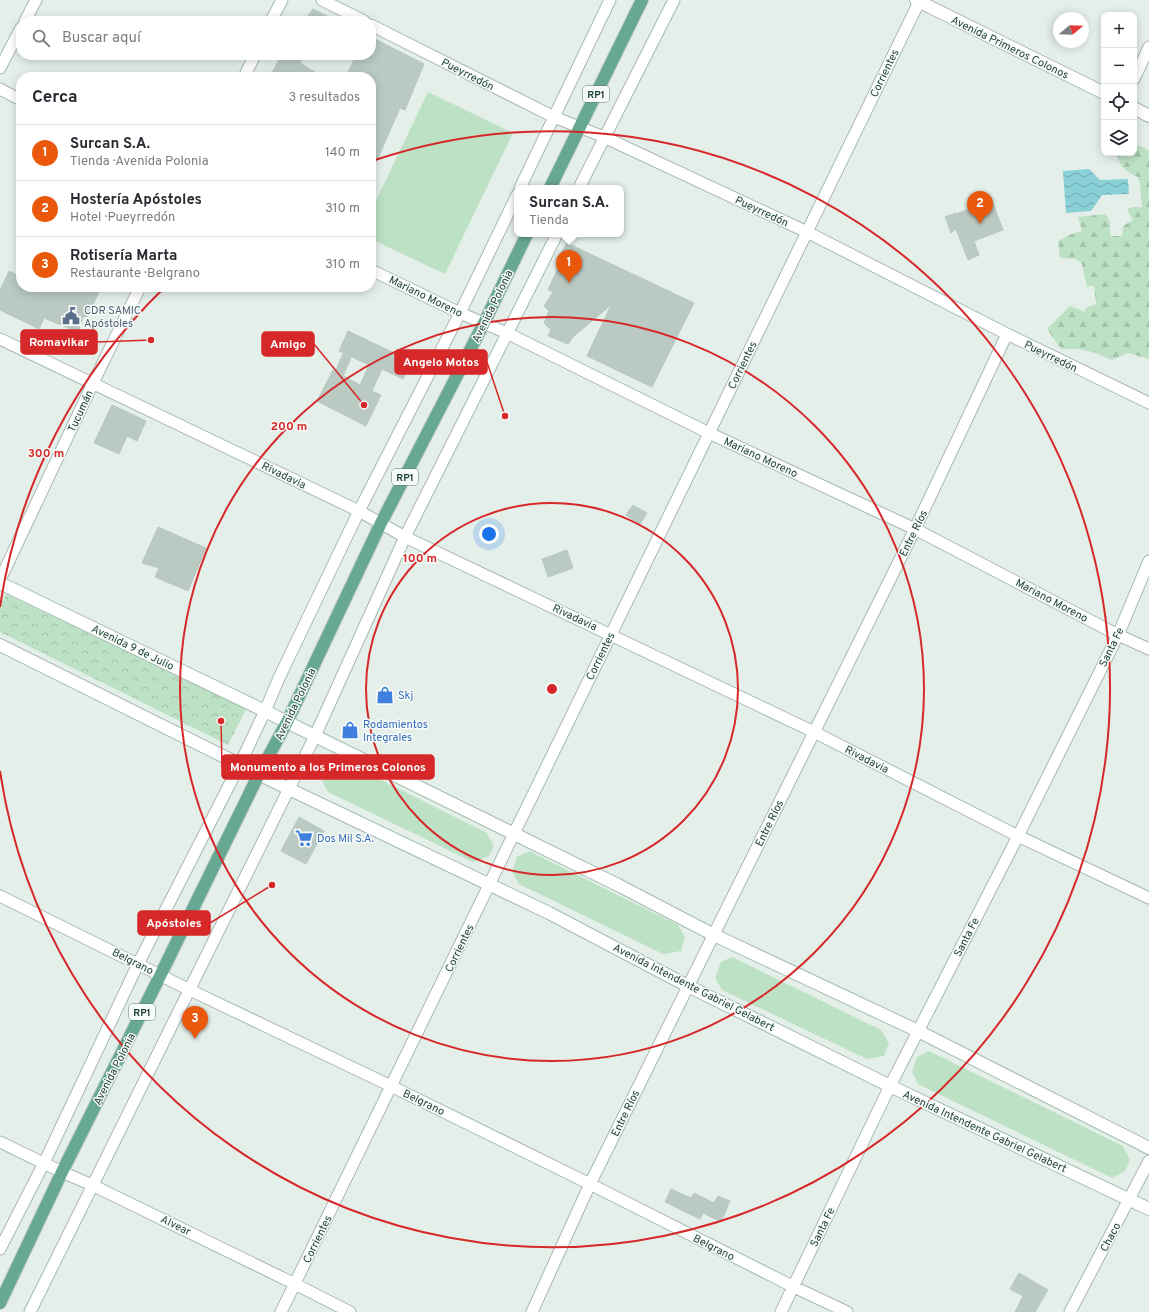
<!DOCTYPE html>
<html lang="es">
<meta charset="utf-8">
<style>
:root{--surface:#fff;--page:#f2f2f3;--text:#2b2b33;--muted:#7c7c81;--line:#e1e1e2;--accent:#ea580c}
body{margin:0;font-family:Overpass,sans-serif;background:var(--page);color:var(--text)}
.controls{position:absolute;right:12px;top:12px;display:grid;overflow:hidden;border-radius:8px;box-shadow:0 2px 10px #0003}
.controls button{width:36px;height:36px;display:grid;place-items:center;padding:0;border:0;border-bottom:1px solid var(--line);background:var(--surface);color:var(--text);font:20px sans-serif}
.compass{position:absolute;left:1053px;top:12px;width:36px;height:36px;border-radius:50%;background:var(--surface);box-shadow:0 2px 10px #0003;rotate:71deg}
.you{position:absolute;left:489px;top:534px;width:14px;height:14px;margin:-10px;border:3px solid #fff;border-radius:50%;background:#1a73e8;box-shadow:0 0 0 6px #1a73e833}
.badge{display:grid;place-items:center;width:26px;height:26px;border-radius:50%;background:var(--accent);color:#fff;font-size:13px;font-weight:700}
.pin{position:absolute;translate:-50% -33px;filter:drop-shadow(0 1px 2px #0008)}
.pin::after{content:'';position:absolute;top:21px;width:14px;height:12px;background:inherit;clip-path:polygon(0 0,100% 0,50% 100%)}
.popup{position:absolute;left:514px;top:185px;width:110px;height:52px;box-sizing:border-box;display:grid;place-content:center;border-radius:8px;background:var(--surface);filter:drop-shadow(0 1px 3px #0005);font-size:13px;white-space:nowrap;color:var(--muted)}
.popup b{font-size:15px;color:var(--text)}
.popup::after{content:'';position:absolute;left:50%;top:100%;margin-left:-8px;border:8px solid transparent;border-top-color:var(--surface)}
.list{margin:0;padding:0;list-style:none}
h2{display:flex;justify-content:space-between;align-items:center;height:52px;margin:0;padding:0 16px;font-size:17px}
h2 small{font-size:13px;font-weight:400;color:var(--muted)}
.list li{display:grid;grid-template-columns:26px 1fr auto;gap:12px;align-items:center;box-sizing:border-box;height:56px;padding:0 16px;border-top:1px solid var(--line)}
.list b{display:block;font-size:15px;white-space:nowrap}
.list p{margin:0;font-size:13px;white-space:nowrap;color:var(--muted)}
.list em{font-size:13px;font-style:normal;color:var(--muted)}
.icon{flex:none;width:22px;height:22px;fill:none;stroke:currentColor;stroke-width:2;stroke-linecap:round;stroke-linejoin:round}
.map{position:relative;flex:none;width:1149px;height:1312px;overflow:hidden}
.search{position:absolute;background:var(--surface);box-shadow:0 2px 10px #0003;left:16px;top:16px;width:360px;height:44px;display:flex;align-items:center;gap:10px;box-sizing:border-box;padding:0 14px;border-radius:16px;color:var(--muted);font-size:15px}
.panel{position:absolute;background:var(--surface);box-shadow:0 2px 10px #0003;left:16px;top:72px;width:360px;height:220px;border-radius:16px}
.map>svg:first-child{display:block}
</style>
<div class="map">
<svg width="1149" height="1312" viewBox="0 0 1149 1312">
<defs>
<pattern id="forest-firs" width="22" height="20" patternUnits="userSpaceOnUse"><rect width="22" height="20" fill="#bde1c4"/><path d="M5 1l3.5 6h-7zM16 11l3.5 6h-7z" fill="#a2c2a9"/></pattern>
<pattern id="park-crowns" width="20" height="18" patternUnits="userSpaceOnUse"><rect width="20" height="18" fill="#bde1c4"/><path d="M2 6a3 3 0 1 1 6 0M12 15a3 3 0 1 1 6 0" fill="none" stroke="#a2c2a9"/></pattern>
<pattern id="water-waves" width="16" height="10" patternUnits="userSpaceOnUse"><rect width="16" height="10" fill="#8ad0d7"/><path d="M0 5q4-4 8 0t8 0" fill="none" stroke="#70aaaf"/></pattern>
</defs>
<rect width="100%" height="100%" fill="#e5efea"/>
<path fill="#bde1c4" d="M428,92L513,133L445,274L371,239V211Z
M339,759L487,833L494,846L489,856L473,862L328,792L322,780L327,765Z
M529,851L678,925L685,937L681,951L663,954L519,884L512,872L517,857Z
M732,957L881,1030L889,1043L884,1056L867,1059L722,990L715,978L721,962Z
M929,1051L1123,1146L1130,1160L1125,1171L1112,1178L918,1084L912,1072L917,1057Z"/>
<path fill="url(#forest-firs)" d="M1134,145L1143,147L1149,151V359L1128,353L1112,360L1093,352L1077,349H1061L1047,329L1070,306L1085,312L1086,308L1096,304L1094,286L1087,287L1082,264L1076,259L1060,258L1058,241L1069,235L1082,231L1078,217L1106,214L1110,223V236H1122L1123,226L1133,220L1127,209L1132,207H1142L1140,185L1138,177C1124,171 1121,167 1116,153H1134Z"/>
<path fill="url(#park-crowns)" d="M6,594L246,709L228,745L0,632V606Z"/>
<path fill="url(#water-waves)" d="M1089,169L1100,180L1128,179L1129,194L1102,195L1091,211L1066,213L1063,171Z"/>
<path fill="#bacac3" stroke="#b7c9c1" d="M313,9L337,21H304Z
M371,37L424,64L405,110L400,108L371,174V77H346L356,55H371Z
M281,55H304L300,63L323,77H270Z
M992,201L1003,230L974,241L979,255L968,260L956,229L951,233L945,217L956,213V214Z
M567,243L694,303L652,387L587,356L611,305L574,336L568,344L548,336L551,330L544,323L549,311L544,306L553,292L548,290L563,257L560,255Z
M9,271L21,277V287H101L88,316L83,317L78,332L44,318L39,329L0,310V290Z
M348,331L411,361L403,379L382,369L372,391L381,395L366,426L317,401L333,370L335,372L343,354L351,358L343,376L360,385L369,365L339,351Z
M112,405L146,421L137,441L127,436L119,454L94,443Z
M633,505L647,513L640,524L626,515Z
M158,527L206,548L188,591L155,577L159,568L142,563Z
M567,550L573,568L548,577L542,559Z
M299,817L324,831L306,864L281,851Z
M671,1189L691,1198L694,1193L714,1203L718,1196L730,1201L721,1222L703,1213L700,1219L665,1202Z
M1019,1273L1048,1290L1035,1312H1015L1023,1296L1010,1289Z"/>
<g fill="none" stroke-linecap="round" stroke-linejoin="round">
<g stroke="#a7b8b1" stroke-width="13">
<path id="minor" d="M322,0L364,21
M25,21L36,0
M271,21L282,0
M371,25L554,117L604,137L807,232L1007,334L1149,403
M0,68L21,28
M244,77L255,55
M1134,79L1149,47
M0,89L21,100
M520,188L610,0
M579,188L674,0
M371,270L460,313L507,333L709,433L915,529L1118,635L1149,649
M0,339L359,511L405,537L814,732L1018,836L1149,898
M0,580L93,383L140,287
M0,896L190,990L391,1086L590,1184L794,1287L847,1312
M0,1142L62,1172L92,1185L295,1284L350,1312
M0,1249L44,1163L138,964L240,764L265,711L279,678L359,511L460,313L517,195
M30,1312L315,736L405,537L557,234
M281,1312L920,0
M532,1312L590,1184L915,529L1007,334
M781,1312L890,1086L1018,836L1118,635L1149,561
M1070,1312L1149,1161"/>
</g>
<g stroke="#a7b8b1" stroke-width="14">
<path id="tertiary" d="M916,0L1104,93
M1134,108L1149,116"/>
</g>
<g stroke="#a2bcb1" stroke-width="14">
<path id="secondary" d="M0,583L265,711L315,736L618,885L714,935L918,1031L1149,1148
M0,645L289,789L549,913L688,986L890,1086L1149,1209"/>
</g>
<g stroke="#c1cac7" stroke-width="14">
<path id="primary" d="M550,188L642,0
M0,1303L62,1172L160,976L259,774L287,722L381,523L484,323L527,234"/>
</g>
<use href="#minor" stroke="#fff" stroke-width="11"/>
<use href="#tertiary" stroke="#fff" stroke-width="12"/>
<use href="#secondary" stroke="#fff" stroke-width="12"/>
<use href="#primary" stroke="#67a893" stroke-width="12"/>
</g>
<g fill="none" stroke="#d62828" stroke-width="2">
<circle cx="552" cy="689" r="186"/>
<circle cx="552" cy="689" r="372"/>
<path d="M0 607A558 558 0 0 1 164 288M375 160A558 558 0 1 1 0 771"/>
</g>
<defs>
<g id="civic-bare" transform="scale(1.38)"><path d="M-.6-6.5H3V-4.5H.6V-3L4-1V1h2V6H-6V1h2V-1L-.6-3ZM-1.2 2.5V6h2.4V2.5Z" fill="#5c6f8a" stroke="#f6fbf8" stroke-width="2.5" paint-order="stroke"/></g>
<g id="shop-bare" transform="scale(1.38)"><path d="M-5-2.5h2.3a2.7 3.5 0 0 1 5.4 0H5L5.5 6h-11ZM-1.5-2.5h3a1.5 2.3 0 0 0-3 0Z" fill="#3f7fe0" stroke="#f6fbf8" stroke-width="2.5" paint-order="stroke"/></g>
<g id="supermarket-bare" transform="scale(1.38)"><path d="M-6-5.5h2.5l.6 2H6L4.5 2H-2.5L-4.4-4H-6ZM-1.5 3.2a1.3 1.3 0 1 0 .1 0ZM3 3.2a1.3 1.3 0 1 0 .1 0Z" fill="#3f7fe0" stroke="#f6fbf8" stroke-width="2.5" paint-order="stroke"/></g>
</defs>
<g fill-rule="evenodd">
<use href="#civic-bare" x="71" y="316"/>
<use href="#shop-bare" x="385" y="695"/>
<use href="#shop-bare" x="350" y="730"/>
<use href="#supermarket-bare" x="304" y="838"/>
</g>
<g text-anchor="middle" stroke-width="3" stroke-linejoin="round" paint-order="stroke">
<g fill="#f6fbf8" stroke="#627a72" stroke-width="1">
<rect x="583" y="86" width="26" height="16" rx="3"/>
<rect x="392" y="469" width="26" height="16" rx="3"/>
<rect x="129" y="1004" width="26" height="16" rx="3"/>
</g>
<g font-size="10" font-weight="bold" fill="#224338">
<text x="596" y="98">RP1</text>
<text x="405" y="481">RP1</text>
<text x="142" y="1016">RP1</text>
</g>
<g font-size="11" fill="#224338" stroke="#f6fbf8">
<text transform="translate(1010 47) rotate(26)" y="4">Avenida Primeros Colonos</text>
<text transform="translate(884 73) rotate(-64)" y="4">Corrientes</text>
<text transform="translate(468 74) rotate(27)" y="4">Pueyrredón</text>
<text transform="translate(762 211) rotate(25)" y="4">Pueyrredón</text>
<text transform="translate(426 296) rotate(26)" y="4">Mariano Moreno</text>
<text transform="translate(492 306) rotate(-64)" y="4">Avenida Polonia</text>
<text transform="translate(1051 356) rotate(26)" y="4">Pueyrredón</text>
<text transform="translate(742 365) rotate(-64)" y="4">Corrientes</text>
<text transform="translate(80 411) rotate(-65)" y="4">Tucumán</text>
<text transform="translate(761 457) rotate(25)" y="4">Mariano Moreno</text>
<text transform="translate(284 475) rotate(26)" y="4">Rivadavia</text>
<text transform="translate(913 533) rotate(-64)" y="4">Entre Ríos</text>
<text transform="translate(1052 600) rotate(28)" y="4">Mariano Moreno</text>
<text transform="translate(575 617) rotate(25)" y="4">Rivadavia</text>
<text transform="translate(133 647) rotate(26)" y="4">Avenida 9 de Julio</text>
<text transform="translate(1111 647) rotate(-64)" y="4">Santa Fe</text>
<text transform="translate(600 656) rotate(-64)" y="4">Corrientes</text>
<text transform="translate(295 704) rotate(-64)" y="4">Avenida Polonia</text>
<text transform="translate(867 759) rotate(27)" y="4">Rivadavia</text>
<text transform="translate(769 823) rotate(-64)" y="4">Entre Ríos</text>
<text transform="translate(966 937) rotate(-63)" y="4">Santa Fe</text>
<text transform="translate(459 948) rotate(-64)" y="4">Corrientes</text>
<text transform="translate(133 961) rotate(27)" y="4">Belgrano</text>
<text transform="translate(694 987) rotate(27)" y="4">Avenida Intendente Gabriel Gelabert</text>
<text transform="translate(114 1069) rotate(-63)" y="4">Avenida Polonia</text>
<text transform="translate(424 1102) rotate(26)" y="4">Belgrano</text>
<text transform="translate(625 1113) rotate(-64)" y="4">Entre Ríos</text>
<text transform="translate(985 1131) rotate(25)" y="4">Avenida Intendente Gabriel Gelabert</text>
<text transform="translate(176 1225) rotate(26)" y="4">Alvear</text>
<text transform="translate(822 1227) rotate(-64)" y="4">Santa Fe</text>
<text transform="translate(1110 1237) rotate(-62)" y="4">Chaco</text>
<text transform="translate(317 1239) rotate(-64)" y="4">Corrientes</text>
<text transform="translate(714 1247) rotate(27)" y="4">Belgrano</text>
</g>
<g font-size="11" fill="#4e5e75" stroke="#f6fbf8" text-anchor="start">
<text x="84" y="314">CDR SAMIC<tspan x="84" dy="13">Apóstoles</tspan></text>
</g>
<g font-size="11" fill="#366cbe" stroke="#f6fbf8" text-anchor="start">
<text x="398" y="699">Skj</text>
<text x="363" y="728">Rodamientos<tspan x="363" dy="13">Integrales</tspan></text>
<text x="317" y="842">Dos Mil S.A.</text>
</g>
</g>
<circle cx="552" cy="689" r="6" fill="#d62828" stroke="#f6fbf8" stroke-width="2"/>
<g font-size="12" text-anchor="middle" font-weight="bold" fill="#d62828" stroke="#f6fbf8" stroke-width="3" stroke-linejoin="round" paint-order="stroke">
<text x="289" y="430">200 m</text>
<text x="46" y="457">300 m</text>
<text x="420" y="562">100 m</text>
</g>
<path fill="none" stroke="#d62828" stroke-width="1.5" d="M151 340L97 342M364 405L314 344M505 416L487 362M221 721L222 767M272 885L210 923"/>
<g fill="#d62828" stroke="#f6fbf8" stroke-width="1.5">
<circle cx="151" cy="340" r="4"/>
<circle cx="364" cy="405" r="4"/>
<circle cx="505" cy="416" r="4"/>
<circle cx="221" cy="721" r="4"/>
<circle cx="272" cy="885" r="4"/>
</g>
<g fill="#d62828" stroke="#d62828" stroke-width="1.5">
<rect x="21" y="330" width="76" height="24" rx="4"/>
<rect x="262" y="332" width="52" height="24" rx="4"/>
<rect x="395" y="350" width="92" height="24" rx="4"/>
<rect x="222" y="755" width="212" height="24" rx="4"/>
<rect x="138" y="911" width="72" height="24" rx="4"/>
</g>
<g font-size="12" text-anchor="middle" font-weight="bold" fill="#fff">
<text x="59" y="346">Romavikar</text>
<text x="288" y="348">Amigo</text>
<text x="441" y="366">Angelo Motos</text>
<text x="328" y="771">Monumento a los Primeros Colonos</text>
<text x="174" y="927">Apóstoles</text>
</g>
</svg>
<div class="controls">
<button>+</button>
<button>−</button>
<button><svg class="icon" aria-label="locate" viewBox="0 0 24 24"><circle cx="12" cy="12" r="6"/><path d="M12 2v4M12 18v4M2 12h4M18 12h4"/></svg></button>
<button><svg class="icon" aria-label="layers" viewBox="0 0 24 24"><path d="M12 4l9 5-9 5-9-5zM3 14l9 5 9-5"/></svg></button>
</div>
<svg class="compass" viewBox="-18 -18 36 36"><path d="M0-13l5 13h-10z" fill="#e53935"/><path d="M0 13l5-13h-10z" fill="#7c7c81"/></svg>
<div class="you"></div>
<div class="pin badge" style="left:569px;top:283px">1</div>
<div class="popup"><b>Surcan S.A.</b>Tienda</div>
<div class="pin badge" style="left:980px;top:224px">2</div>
<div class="pin badge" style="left:195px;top:1039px">3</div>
<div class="search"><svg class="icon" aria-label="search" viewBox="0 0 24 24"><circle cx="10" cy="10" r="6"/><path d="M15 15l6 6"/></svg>Buscar aquí</div>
<section class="panel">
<h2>Cerca<small>3 resultados</small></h2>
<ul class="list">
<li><span class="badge">1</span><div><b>Surcan S.A.</b><p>Tienda · Avenida Polonia</p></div><em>140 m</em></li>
<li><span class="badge">2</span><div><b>Hostería Apóstoles</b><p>Hotel · Pueyrredón</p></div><em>310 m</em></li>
<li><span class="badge">3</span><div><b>Rotisería Marta</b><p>Restaurante · Belgrano</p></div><em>310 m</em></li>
</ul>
</section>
</div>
